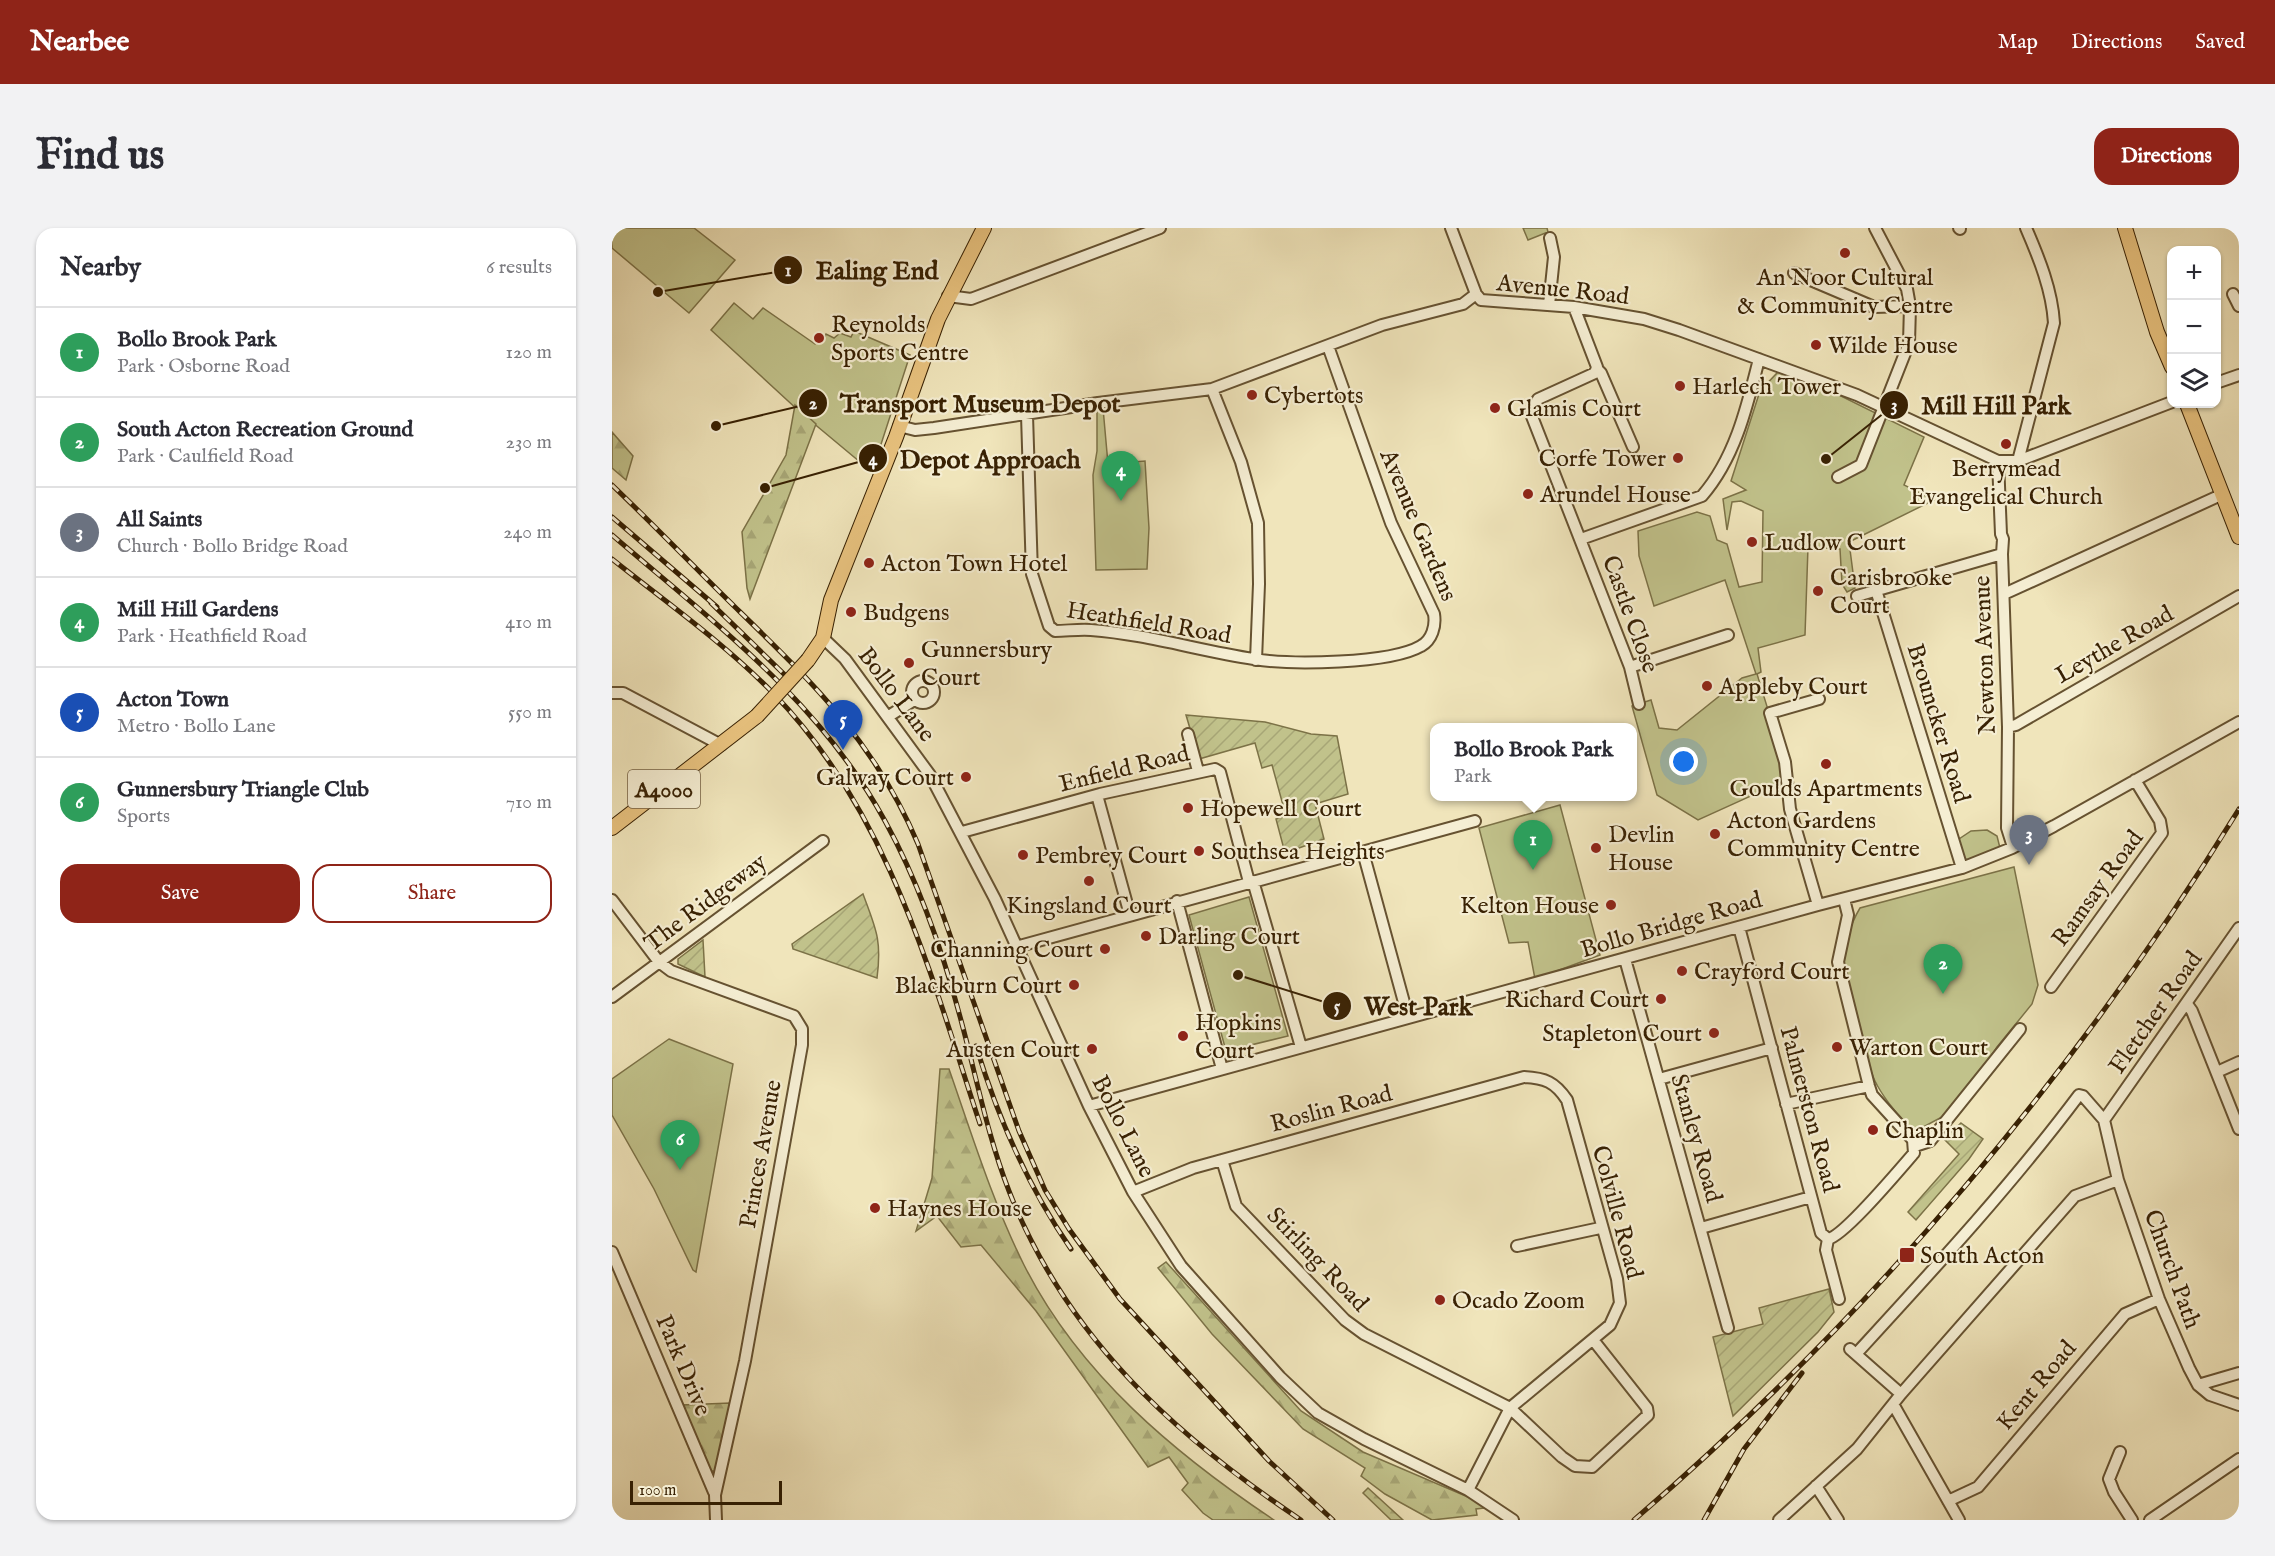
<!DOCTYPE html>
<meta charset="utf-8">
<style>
:root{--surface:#fff;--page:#f2f2f3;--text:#2b2b33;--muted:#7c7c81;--line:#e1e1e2;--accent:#8f2418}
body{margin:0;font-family:"IM FELL English",serif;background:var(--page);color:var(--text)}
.controls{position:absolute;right:18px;top:18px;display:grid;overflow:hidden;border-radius:12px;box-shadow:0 2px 4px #0004}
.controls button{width:54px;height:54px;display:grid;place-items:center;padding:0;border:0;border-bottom:2px solid var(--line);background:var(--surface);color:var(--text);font:30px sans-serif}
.scale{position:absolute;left:18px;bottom:15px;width:152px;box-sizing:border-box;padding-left:6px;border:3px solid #382103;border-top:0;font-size:16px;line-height:21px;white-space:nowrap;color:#382103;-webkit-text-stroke:4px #f5eed3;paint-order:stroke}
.you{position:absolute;left:1072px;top:534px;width:21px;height:21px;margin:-15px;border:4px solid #fff;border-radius:50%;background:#1a73e8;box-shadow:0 0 0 9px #1a73e833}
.badge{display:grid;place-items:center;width:39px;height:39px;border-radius:50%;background:var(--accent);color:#fff;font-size:20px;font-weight:700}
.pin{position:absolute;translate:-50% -50px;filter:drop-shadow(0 2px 3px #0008)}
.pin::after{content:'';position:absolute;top:32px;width:21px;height:18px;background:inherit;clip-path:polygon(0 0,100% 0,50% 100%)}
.popup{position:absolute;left:818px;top:495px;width:207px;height:78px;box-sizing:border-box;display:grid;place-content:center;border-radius:12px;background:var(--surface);filter:drop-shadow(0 2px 4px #0005);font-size:20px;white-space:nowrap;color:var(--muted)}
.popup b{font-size:22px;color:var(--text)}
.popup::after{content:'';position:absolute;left:50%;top:100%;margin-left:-12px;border:12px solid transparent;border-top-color:var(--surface)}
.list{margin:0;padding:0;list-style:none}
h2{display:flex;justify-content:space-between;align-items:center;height:78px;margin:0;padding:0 24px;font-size:26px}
h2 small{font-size:20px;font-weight:400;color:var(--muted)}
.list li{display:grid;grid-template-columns:39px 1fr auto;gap:18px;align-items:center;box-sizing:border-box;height:90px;padding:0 24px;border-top:2px solid var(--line)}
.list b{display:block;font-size:22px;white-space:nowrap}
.list p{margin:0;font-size:20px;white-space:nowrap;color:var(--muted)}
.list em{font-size:20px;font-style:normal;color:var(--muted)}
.actions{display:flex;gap:12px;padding:18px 24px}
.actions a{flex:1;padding:14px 0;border:2px solid var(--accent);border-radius:18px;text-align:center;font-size:21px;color:var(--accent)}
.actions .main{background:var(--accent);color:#fff}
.icon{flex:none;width:33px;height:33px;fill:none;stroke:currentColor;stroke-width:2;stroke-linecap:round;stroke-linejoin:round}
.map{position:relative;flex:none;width:1627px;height:1292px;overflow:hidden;border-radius:18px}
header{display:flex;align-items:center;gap:36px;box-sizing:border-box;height:84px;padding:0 30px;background:var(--accent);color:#fff}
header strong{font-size:28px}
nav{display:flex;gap:33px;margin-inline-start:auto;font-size:21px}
.intro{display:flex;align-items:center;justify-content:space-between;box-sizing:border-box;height:144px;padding:0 36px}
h1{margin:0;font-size:42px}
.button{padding:15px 27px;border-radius:18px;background:var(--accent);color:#fff;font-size:21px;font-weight:700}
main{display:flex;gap:36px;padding:0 36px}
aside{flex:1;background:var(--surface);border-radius:18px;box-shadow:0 2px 4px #0004}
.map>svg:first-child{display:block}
</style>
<header>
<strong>Nearbee</strong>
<nav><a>Map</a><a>Directions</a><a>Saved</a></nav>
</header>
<div class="intro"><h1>Find us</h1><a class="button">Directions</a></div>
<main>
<aside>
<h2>Nearby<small>6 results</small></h2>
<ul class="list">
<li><span class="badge" style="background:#2e9e5b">1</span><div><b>Bollo Brook Park</b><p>Park · Osborne Road</p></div><em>120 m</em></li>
<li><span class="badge" style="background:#2e9e5b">2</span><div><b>South Acton Recreation Ground</b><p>Park · Caulfield Road</p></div><em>230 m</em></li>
<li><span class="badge" style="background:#6b7280">3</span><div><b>All Saints</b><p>Church · Bollo Bridge Road</p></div><em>240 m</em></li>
<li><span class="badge" style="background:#2e9e5b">4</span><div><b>Mill Hill Gardens</b><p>Park · Heathfield Road</p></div><em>410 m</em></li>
<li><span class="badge" style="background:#1a4fb4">5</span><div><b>Acton Town</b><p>Metro · Bollo Lane</p></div><em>550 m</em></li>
<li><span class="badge" style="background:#2e9e5b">6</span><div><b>Gunnersbury Triangle Club</b><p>Sports</p></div><em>710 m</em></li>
</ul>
<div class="actions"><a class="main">Save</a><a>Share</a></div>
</aside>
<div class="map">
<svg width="1627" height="1292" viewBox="0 0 1627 1292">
<defs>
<pattern id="forest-firs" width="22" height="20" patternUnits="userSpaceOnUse" patternTransform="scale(1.5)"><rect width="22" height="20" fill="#c1c28b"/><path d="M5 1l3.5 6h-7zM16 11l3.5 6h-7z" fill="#a7a676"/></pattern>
<pattern id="garden-furrows" width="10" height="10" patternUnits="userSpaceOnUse" patternTransform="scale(1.5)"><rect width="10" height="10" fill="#c1c28b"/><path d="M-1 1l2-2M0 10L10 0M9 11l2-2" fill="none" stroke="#a7a676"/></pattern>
</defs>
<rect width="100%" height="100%" fill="#f0e5bb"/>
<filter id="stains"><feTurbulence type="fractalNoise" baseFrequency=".00333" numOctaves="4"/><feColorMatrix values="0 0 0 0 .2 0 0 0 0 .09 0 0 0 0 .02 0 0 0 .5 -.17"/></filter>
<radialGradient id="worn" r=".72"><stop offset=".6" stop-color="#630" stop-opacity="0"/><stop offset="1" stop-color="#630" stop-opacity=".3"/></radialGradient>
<path fill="#c1c28b" stroke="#7c7247" stroke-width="1.5" d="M0,0H82L123,32L77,85L0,20Z
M911,0H935L936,4L916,12Z
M122,75L141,91L151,80L203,116L207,108L213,109L214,106L222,110L228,105L239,109L242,103L298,127L260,244L188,184L99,102Z
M1166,144L1227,167L1312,209L1292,257L1322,272L1237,314L1243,360L1235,364L1230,356L1228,321L1196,319L1193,407L1146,420L1149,444L1145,446L1172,534L1174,552L1086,592L1045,567L1020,478L1039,472L1047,500L1065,502L1130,450L1144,446L1113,352L1042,378L1027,328L1026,303L1085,284L1098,288L1105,312L1115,316L1127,359L1150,354L1151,283L1129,273L1120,274L1115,302L1111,271L1134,262L1119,253L1148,163Z
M491,180L496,236L533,233L537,300L535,341L484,342L481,247L485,223V181Z
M948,577L988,727L923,751L916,714L897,715L867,600Z
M1375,602L1385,608L1388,620L1351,634L1344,613L1359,603Z
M1402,639L1426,757L1420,776L1385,819L1343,882L1302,904C1288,889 1275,875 1265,857C1256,842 1233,755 1232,737C1230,720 1239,695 1248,680Z
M637,669L676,808L614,823L577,687Z
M57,811L121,836L84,1044L81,1042L42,961L0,887V851Z"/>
<path fill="url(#forest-firs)" stroke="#7c7247" stroke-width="1.5" d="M183,177L204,196L138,371L135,360L130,304L174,227Z
M0,204L21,228L14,252L0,240Z
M328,841H337C360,907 381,975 412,1037C467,1146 563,1226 662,1292H601L591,1285L570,1262L576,1255L557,1229L536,1239L424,1083L369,1017L349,1019L325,988L304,1003L320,950Z
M554,1034L689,1183L751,1224L870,1275L873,1280L864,1281L865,1287L820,1292L773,1266L749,1248L753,1240L691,1201L600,1106L546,1040Z
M118,1175L106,1243H98L70,1177Z
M756,1260L791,1292H779L751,1265Z"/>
<path fill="url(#garden-furrows)" stroke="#7c7247" stroke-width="1.5" d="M574,487L653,494L699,506L725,508L736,566L703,576L712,611L673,625L664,591L674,588L660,537L650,540L643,515L587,531Z
M251,666C264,701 270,712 265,750L181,721L180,716Z
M91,712L93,749L66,736V731Z
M1349,895L1371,911L1357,931L1304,992L1296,984L1347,926L1332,911Z
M1217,1061L1222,1084L1206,1104L1121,1188L1101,1109L1151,1096L1147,1080Z"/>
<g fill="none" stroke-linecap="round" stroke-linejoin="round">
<g stroke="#665231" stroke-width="14">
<path id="minor" d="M839,0L864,66L869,72L962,79L1032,91L1067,102L1245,167L1386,233H1406L1560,174
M1347,0L1348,1
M1182,45L1262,79L1298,78
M1621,66L1627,78
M336,68L359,71L548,0
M937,77L942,29L938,10
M962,79L985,139L983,145L926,171L919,186L1018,439L1027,476
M985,141L989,145L1021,219
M1604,155L1627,147
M600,161L629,234L646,295L647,356L644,432
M415,187L420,346L437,398L443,403C455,403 467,401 479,402C534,406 588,423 642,431C678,437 778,436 809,418C820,412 824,398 822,386L779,295L716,118
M287,198L303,202L322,200L486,175L600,161L770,97L851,76L864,66
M1386,233L1389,306L1391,311L1390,326L1396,499L1395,600L1401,619
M1406,233L1442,95C1440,62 1427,30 1414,0
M1226,249L1249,237L1297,115L1298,78L1295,61L1263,0
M969,311L1090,268C1123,230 1135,179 1147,131
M1264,362L1350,640
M1392,366L1611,266
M1245,368L1390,326
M211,410L233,431L318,547L383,671L477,878L521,964L569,1038L668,1149L706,1185L752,1211L856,1262L901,1292
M1018,439L1116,407
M300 464a11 11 0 1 1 22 0a11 11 0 1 1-22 0Z
M0,465H11L109,517
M277,488L302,472
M1396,499L1404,497L1627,368
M576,506L586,543
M485,567L518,687
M350,604L488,566L603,541L608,544L637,654
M751,624L796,789
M641,653L689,819
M0,672L47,734L59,743L182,788L190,801V817L133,1133L103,1267L104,1292
M565,673L610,841
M1206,677L1178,581L1173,534L1158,485L1207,471
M1127,699L1209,1005L1216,1011
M404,719L863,593
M1013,731L1116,1100
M1439,759L1550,605L1548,593L1523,552
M0,769L211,613
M1575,776L1580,783L1627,901
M1605,844L1627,834
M1047,851L1160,820
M1174,876L1257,858
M477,878L1206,677L1350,640L1400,620L1442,598L1627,494
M1492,892L1627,700
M1303,918L1318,913L1408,801
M610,932L624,978L733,1092L752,1106L898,1180L950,1229L963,1238L980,1239L1036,1187L1035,1180L982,1113
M521,964L581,940L912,849C933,850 943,854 955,872L1005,1051L1008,1075L998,1097L898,1180L856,1262
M1089,1000L1199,969
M1216,1011C1232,1008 1288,941 1302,925L1301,912L1260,867L1257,858L1226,734L1236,687L1232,671
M1216,1011L1214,1022L1227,1071
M905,1018L988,1000
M0,1024L102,1264
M1238,1121L1289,1166
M1244,1126C1321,1042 1398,959 1467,867L1471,868L1492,892L1506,952L1547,1071L1577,1140L1586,1157L1598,1167L1627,1177
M1586,1157L1627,1145
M1281,1176L1347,1292
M1508,1224L1497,1251L1502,1264L1520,1292
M1204,1258L1226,1292
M1336,1273L1366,1259L1513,1086L1547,1071
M1167,1292L1245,1221L1289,1166L1463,968L1506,952
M1538,1292L1627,1231"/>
</g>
<g stroke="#382103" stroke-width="16">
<path id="major" d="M1513,0L1545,104L1560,139
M1575,176L1627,309
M196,432L211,410L219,372L284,209L326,91L372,0
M0,600L145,488"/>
</g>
<use href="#minor" stroke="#f5eed3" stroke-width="10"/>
<use href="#major" stroke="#e8c27e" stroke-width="14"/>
<g stroke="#382103" stroke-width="5">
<path id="rail" d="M0,257C42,297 82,339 123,379C200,454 263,514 306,616L407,903L433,962L457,1001L508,1071L657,1233L721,1292
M0,289L105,379
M0,307C102,395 207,472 273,593C307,655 332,727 350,796C365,852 376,909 397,963C454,1109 562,1207 689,1292
M0,331C54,374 112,415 161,465C276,583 318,744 368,896
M99,375L174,448
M364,818C386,890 416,959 459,1021
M1022,1292C1258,1089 1464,846 1627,581
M1092,1292L1132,1221L1190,1145"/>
</g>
<use href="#rail" stroke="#f5eed3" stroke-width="3" stroke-dasharray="9" stroke-linecap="butt"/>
<g stroke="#382103" stroke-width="16" stroke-linecap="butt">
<path id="major-bridge" d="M145,488L196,432"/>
</g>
<use href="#major-bridge" stroke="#e8c27e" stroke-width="14"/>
</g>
<g fill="#8f2418" stroke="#f5eed3" stroke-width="2">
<circle cx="1233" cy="25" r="6"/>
<circle cx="207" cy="110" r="6"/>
<circle cx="1204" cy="117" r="6"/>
<circle cx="1068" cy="158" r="6"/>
<circle cx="640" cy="167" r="6"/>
<circle cx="883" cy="180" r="6"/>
<circle cx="1394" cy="216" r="6"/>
<circle cx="1066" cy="230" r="6"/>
<circle cx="916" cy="266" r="6"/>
<circle cx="1140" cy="314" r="6"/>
<circle cx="257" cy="335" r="6"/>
<circle cx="1206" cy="363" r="6"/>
<circle cx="239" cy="384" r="6"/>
<circle cx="297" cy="435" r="6"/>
<circle cx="1095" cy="458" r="6"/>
<circle cx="1214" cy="536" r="6"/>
<circle cx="354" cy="549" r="6"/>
<circle cx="576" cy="580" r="6"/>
<circle cx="1103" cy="606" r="6"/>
<circle cx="984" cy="620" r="6"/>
<circle cx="587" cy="623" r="6"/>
<circle cx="411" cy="627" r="6"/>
<circle cx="477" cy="653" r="6"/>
<circle cx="999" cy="677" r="6"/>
<circle cx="534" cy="708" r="6"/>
<circle cx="493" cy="721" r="6"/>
<circle cx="1070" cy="743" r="6"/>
<circle cx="462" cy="757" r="6"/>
<circle cx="1049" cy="771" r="6"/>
<circle cx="1102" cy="805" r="6"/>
<circle cx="571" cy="808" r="6"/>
<circle cx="1225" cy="819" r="6"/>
<circle cx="480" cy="821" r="6"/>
<circle cx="1261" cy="902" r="6"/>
<circle cx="263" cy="980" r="6"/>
<rect x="1287" y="1019" width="16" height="16" rx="3"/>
<circle cx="828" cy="1072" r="6"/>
</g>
<g text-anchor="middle" stroke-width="4.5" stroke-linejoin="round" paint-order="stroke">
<rect fill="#f5eed3" stroke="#715e41" stroke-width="1.5" x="16" y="542" width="72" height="38" rx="4.5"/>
<g font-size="22" font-weight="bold" fill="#382103">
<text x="52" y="569">A4000</text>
</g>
<g font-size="24" fill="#382103" stroke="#f5eed3" text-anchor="start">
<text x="1233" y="57" text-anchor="middle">An Noor Cultural<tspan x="1233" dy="28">&amp; Community Centre</tspan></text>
<text x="219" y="104">Reynolds<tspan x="219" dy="28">Sports Centre</tspan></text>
<text x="1216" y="125">Wilde House</text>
<text x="1080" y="166">Harlech Tower</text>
<text x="652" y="175">Cybertots</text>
<text x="895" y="188">Glamis Court</text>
<text x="1054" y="238" text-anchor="end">Corfe Tower</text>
<text x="1394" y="248" text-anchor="middle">Berrymead<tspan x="1394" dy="28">Evangelical Church</tspan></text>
<text x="928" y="274">Arundel House</text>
<text x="1152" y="322">Ludlow Court</text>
<text x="269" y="343">Acton Town Hotel</text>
<text x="1218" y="357">Carisbrooke<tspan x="1218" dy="28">Court</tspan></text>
<text x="251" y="392">Budgens</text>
<text x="309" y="429">Gunnersbury<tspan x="309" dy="28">Court</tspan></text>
<text x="1107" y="466">Appleby Court</text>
<text x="342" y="557" text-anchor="end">Galway Court</text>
<text x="1214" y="568" text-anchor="middle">Goulds Apartments</text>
<text x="588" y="588">Hopewell Court</text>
<text x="1115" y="600">Acton Gardens<tspan x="1115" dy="28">Community Centre</tspan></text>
<text x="996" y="614">Devlin<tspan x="996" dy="28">House</tspan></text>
<text x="599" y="631">Southsea Heights</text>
<text x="423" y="635">Pembrey Court</text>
<text x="477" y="685" text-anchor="middle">Kingsland Court</text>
<text x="987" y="685" text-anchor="end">Kelton House</text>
<text x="546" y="716">Darling Court</text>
<text x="481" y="729" text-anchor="end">Channing Court</text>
<text x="1082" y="751">Crayford Court</text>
<text x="450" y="765" text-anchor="end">Blackburn Court</text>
<text x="1037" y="779" text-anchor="end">Richard Court</text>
<text x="583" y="802">Hopkins<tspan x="583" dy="28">Court</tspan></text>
<text x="1090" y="813" text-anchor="end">Stapleton Court</text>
<text x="1237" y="827">Warton Court</text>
<text x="468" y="829" text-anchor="end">Austen Court</text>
<text x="1273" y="910">Chaplin</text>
<text x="275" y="988">Haynes House</text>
<text x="1308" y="1035">South Acton</text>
<text x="840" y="1080">Ocado Zoom</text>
</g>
<g font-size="24" fill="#382103" stroke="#f5eed3">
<text transform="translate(951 61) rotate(6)" y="8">Avenue Road</text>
<text transform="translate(807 297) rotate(67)" y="8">Avenue Gardens</text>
<text transform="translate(1019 386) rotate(70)" y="8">Castle Close</text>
<text transform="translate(537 394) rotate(9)" y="8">Heathfield Road</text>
<text transform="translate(1502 416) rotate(-30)" y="8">Leythe Road</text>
<text transform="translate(1372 427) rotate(-92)" y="8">Newton Avenue</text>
<text transform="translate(285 466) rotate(53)" y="8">Bollo Lane</text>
<text transform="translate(1327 495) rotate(73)" y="8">Brouncker Road</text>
<text transform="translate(512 540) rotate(-14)" y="8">Enfield Road</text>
<text transform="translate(1485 660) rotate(-54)" y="8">Ramsay Road</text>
<text transform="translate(93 674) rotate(-37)" y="8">The Ridgeway</text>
<text transform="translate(1059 696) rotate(-16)" y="8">Bollo Bridge Road</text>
<text transform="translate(1543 784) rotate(-55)" y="8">Fletcher Road</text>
<text transform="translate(719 880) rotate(-15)" y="8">Roslin Road</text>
<text transform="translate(1198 881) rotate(75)" y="8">Palmerston Road</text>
<text transform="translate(512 898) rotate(63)" y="8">Bollo Lane</text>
<text transform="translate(1085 910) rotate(74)" y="8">Stanley Road</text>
<text transform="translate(148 926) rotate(-80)" y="8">Princes Avenue</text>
<text transform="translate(1006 984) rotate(75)" y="8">Colville Road</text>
<text transform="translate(706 1031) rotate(46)" y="8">Stirling Road</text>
<text transform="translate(1561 1041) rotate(70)" y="8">Church Path</text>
<text transform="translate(72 1137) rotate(67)" y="8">Park Drive</text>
<text transform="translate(1424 1157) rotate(-50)" y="8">Kent Road</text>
</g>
</g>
<path fill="none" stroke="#382103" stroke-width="2" d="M46 64L176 42M104 198L201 175M1214 231L1282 177M153 260L261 230M626 747L725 778"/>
<g fill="#382103" stroke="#f5eed3" stroke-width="2">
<circle cx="46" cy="64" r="6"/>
<circle cx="104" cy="198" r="6"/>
<circle cx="1214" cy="231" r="6"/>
<circle cx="153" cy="260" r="6"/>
<circle cx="626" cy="747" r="6"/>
<circle cx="176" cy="42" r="15"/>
<circle cx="201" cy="175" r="15"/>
<circle cx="1282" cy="177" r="15"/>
<circle cx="261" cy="230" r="15"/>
<circle cx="725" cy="778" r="15"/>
</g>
<g font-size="18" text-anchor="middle" font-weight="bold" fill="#fff">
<text x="176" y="48">1</text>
<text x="201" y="181">2</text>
<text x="1282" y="183">3</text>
<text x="261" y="237">4</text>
<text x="725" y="784">5</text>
</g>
<g font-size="26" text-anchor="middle" font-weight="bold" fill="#382103" stroke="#f5eed3" stroke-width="4.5" stroke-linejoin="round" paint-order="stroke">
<text x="265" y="51">Ealing End</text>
<text x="368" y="184">Transport Museum Depot</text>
<text x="1384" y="186">Mill Hill Park</text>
<text x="378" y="240">Depot Approach</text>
<text x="806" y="787">West Park</text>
</g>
<rect width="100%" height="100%" filter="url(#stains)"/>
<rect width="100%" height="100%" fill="url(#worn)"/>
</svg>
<div class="controls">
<button>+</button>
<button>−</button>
<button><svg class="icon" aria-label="layers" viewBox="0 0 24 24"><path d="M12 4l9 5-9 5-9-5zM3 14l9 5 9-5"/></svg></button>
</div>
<div class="scale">100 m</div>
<div class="you"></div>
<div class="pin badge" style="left:921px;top:642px;background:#2e9e5b">1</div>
<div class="popup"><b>Bollo Brook Park</b>Park</div>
<div class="pin badge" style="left:1331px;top:766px;background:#2e9e5b">2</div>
<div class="pin badge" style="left:1417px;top:637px;background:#6b7280">3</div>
<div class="pin badge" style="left:509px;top:273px;background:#2e9e5b">4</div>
<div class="pin badge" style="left:231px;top:522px;background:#1a4fb4">5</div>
<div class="pin badge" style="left:68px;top:942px;background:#2e9e5b">6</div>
</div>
</main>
